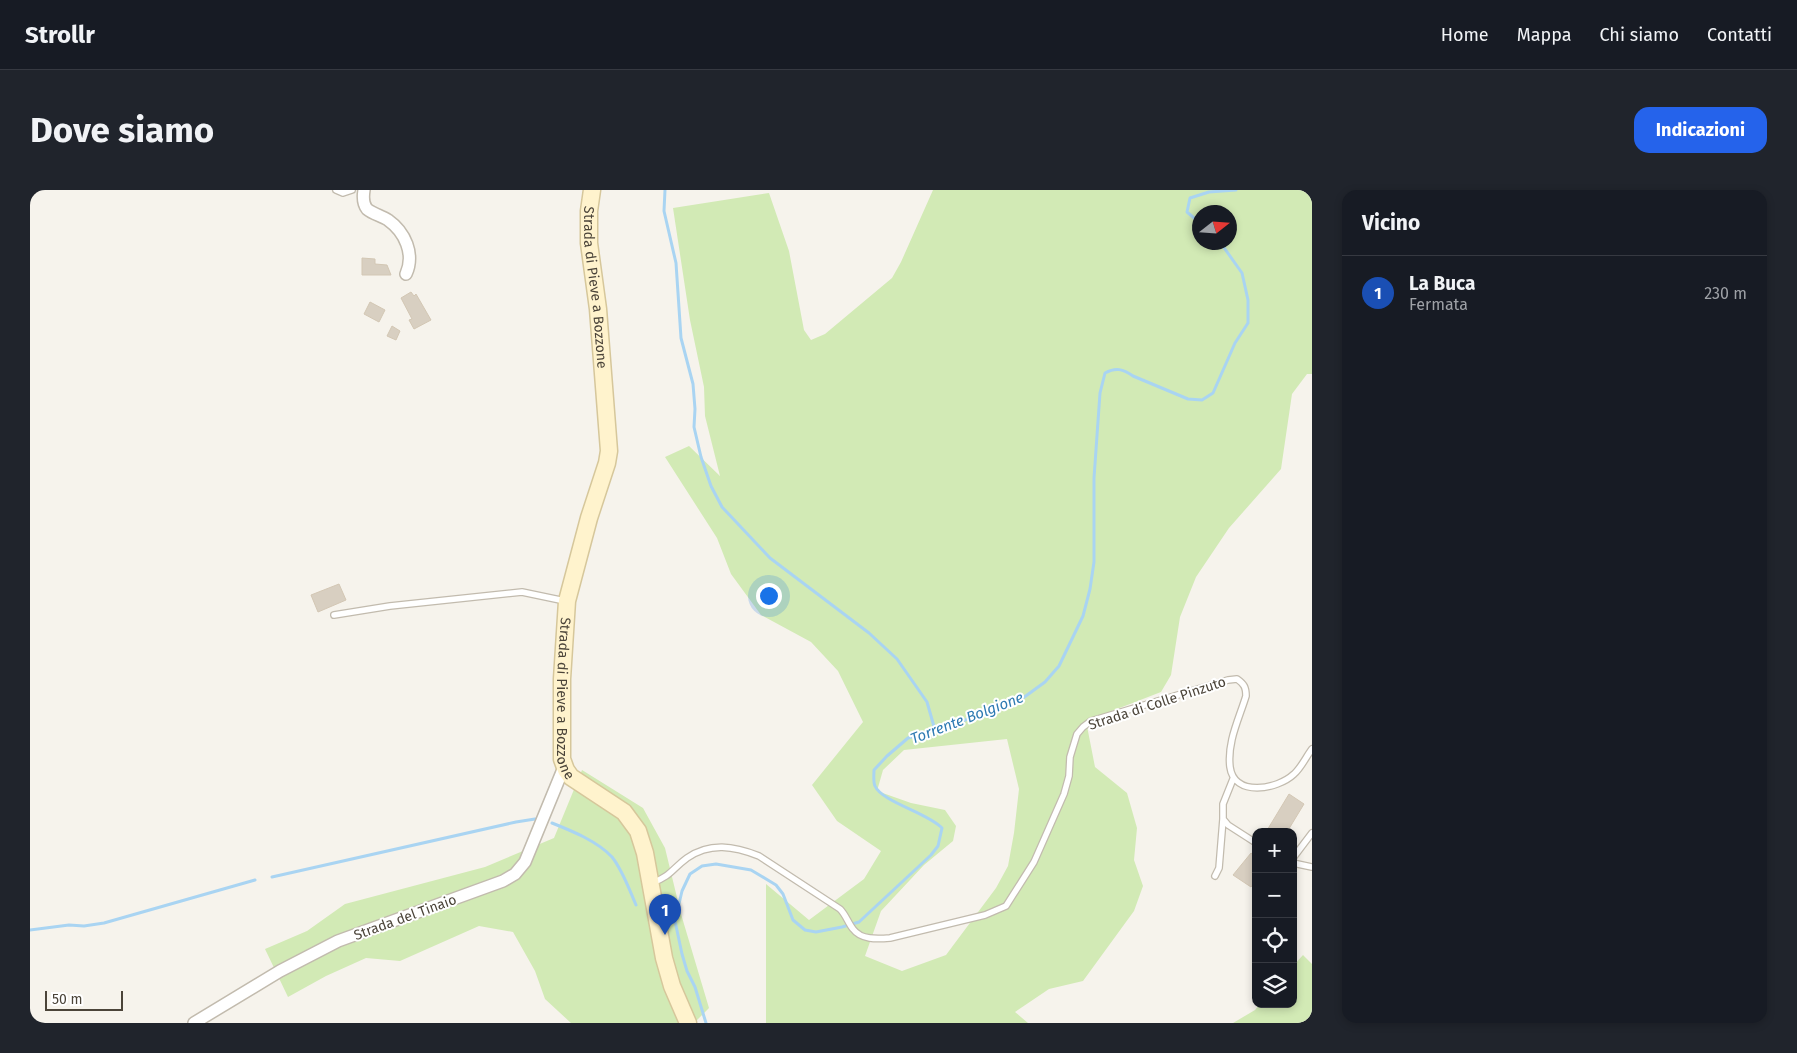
<!DOCTYPE html>
<html lang="it">
<meta charset="utf-8">
<style>
:root{--surface:#171b24;--page:#20242c;--text:#f1f3f6;--muted:#9ea1a6;--line:#363941;--accent:#2563eb}
body{margin:0;font-family:"Fira Sans",sans-serif;background:var(--page);color:var(--text)}
.controls{position:absolute;right:15px;bottom:15px;display:grid;overflow:hidden;border-radius:10px;box-shadow:0 2px 8px #0003}
.controls button{width:45px;height:45px;display:grid;place-items:center;padding:0;border:0;border-bottom:1px solid var(--line);background:var(--surface);color:var(--text);font:25px sans-serif}
.compass{position:absolute;left:1162px;top:15px;width:45px;height:45px;border-radius:50%;background:var(--surface);box-shadow:0 2px 8px #0003;rotate:73deg}
.scale{position:absolute;left:15px;bottom:12px;width:78px;box-sizing:border-box;padding-left:5px;border:2px solid #4b4439;border-top:0;font-size:14px;line-height:18px;white-space:nowrap;color:#4b4439;-webkit-text-stroke:4px #fff;paint-order:stroke}
.you{position:absolute;left:738px;top:405px;width:18px;height:18px;margin:-12px;border:4px solid #fff;border-radius:50%;background:#1a73e8;box-shadow:0 0 0 8px #1a73e833}
.badge{display:grid;place-items:center;width:32px;height:32px;border-radius:50%;background:var(--accent);color:#fff;font-size:16px;font-weight:700}
.pin{position:absolute;translate:-50% -41px;filter:drop-shadow(0 1px 2px #0008)}
.pin::after{content:'';position:absolute;top:26px;width:18px;height:15px;background:inherit;clip-path:polygon(0 0,100% 0,50% 100%)}
.list{margin:0;padding:0;list-style:none}
h2{display:flex;justify-content:space-between;align-items:center;height:65px;margin:0;padding:0 20px;font-size:21px}
h2 small{font-size:16px;font-weight:400;color:var(--muted)}
.list li{display:grid;grid-template-columns:32px 1fr auto;gap:15px;align-items:center;box-sizing:border-box;height:75px;padding:0 20px;border-top:1px solid var(--line)}
.list b{display:block;font-size:19px;white-space:nowrap}
.list p{margin:0;font-size:16px;white-space:nowrap;color:var(--muted)}
.list em{font-size:16px;font-style:normal;color:var(--muted)}
.icon{flex:none;width:28px;height:28px;fill:none;stroke:currentColor;stroke-width:2;stroke-linecap:round;stroke-linejoin:round}
.map{position:relative;flex:none;width:1282px;height:833px;overflow:hidden;border-radius:15px}
header{display:flex;align-items:center;gap:30px;box-sizing:border-box;height:70px;padding:0 25px;background:var(--surface);border-bottom:1px solid var(--line)}
header strong{font-size:24px}
nav{display:flex;gap:28px;margin-inline-start:auto;font-size:18px}
.intro{display:flex;align-items:center;justify-content:space-between;box-sizing:border-box;height:120px;padding:0 30px}
h1{margin:0;font-size:35px}
.button{padding:12px 22px;border-radius:15px;background:var(--accent);color:#fff;font-size:18px;font-weight:700}
main{display:flex;gap:30px;padding:0 30px}
aside{flex:1;background:var(--surface);border-radius:15px;box-shadow:0 2px 8px #0003}
.map>svg:first-child{display:block}
</style>
<header>
<strong>Strollr</strong>
<nav><a>Home</a><a>Mappa</a><a>Chi siamo</a><a>Contatti</a></nav>
</header>
<div class="intro"><h1>Dove siamo</h1><a class="button">Indicazioni</a></div>
<main>
<div class="map">
<svg width="1282" height="833" viewBox="0 0 1282 833">
<rect width="100%" height="100%" fill="#f6f3ec"/>
<path fill="#d2eab5" fill-rule="evenodd" d="M903,0H1282V184H1277L1262,204L1251,279L1199,338L1166,387L1150,427L1141,485L1131,502L1056,531L1065,577L1097,603L1107,638L1104,670L1113,696L1104,721L1053,791L1019,799L985,822L998,833H736V694L779,730L834,689L851,661L807,631L782,595L833,532L808,481L781,452L731,425L701,384L687,348L635,267L659,256L690,286L675,226L674,197L660,130L643,18L739,3L759,61L774,140L781,150L795,144L862,88L871,72ZM1170,22H1200V52H1170ZM977,549L989,599L984,643L978,676L966,698L916,765L872,781L835,766L851,721L894,675L923,651L926,636L915,620L881,613L847,601L853,580L874,560Z
M552,580L613,618L635,658L651,724L679,818L664,833H541L515,809L505,781L483,742L449,736L370,771L336,768L296,786L258,807L235,759L277,741L315,714L455,677L524,648Z
M1273,765L1282,774V833H1203L1225,820L1230,814H1263V776Z"/>
<g fill="none" stroke-linecap="round" stroke-linejoin="round">
<path stroke="#a9d4f2" stroke-width="3" d="M635,0L634,21L646,73L651,148L663,194L665,219L664,237L671,267L681,296L692,317L740,368L839,443L867,469L897,512L905,540
M1170,33L1157,22L1160,8L1179,2L1206,0
M522,633C542,641 567,651 582,667C593,681 599,699 606,715
M242,687L486,632L505,629
M0,740L39,735L54,736L74,733L225,690
M676,833L665,797L657,781L652,764L645,731L652,701L660,684L672,676L686,674L721,680L746,695L753,704L763,730L775,740L786,742L812,737L829,732L901,665L908,656L912,638C898,623 852,612 845,596C843,592 844,585 844,580L857,566L878,548L922,535L993,508L1015,492L1029,476L1053,426L1060,399L1064,372V288L1070,203L1075,183C1086,177 1093,179 1103,186L1158,209L1172,210L1183,203L1205,153L1218,133V110L1212,83L1190,52"/>
</g>
<path fill="#d8cfc1" stroke="#d3c7b4" d="M332,68L345,69V74L357,75L361,85H332Z
M381,102L384,106L386,104L401,130L384,139L379,130L382,129L371,108Z
M340,112L355,120L349,132L334,124Z
M362,136L370,141L366,150L357,146Z
M309,394L316,410L288,422L281,405Z
M1259,604L1274,614L1257,642H1236Z
M1221,663L1226,667V691L1221,697L1203,685Z"/>
<g fill="none" stroke-linecap="round" stroke-linejoin="round">
<g stroke="#c2bbae" stroke-width="8">
<path id="lane" d="M306,0L313,3L322,0
M304,425L360,416L492,402L535,411
M1203,589L1193,614V629L1198,635L1226,653
M1263,668L1282,643
M1263,673L1282,677
M1185,686L1189,678L1193,629
M622,693C641,686 642,679 657,668C680,652 704,656 729,666L810,719C816,725 818,733 823,739C831,750 847,749 860,748L955,725L976,716L1004,672L1034,604L1039,586L1040,567L1047,544L1053,537L1061,531L1198,490L1207,489C1214,494 1216,497 1216,506C1209,529 1197,552 1200,577C1204,607 1247,600 1264,584C1271,578 1276,567 1282,559"/>
</g>
<g stroke="#c2bbae" stroke-width="14">
<path id="street" d="M334,0C333,6 333,14 337,19C343,24 352,26 358,30C375,42 385,64 376,84
M164,833L250,781L308,751L473,691L485,684L495,672L534,577"/>
</g>
<g stroke="#d6c79b" stroke-width="19">
<g id="secondary">
<path id="s1" d="M562,0L559,21V53L568,119L579,261L577,273L559,328L537,411L532,489V569L536,580L541,587L594,622L608,641L615,663L634,768L642,796L658,833"/>
</g>
</g>
<use href="#lane" stroke="#fff" stroke-width="5.5"/>
<use href="#street" stroke="#fff" stroke-width="11"/>
<use href="#secondary" stroke="#fff3cd" stroke-width="16"/>
</g>
<g text-anchor="middle" stroke-width="4" stroke-linejoin="round" paint-order="stroke">
<g font-size="14" fill="#4b4439" stroke="#fff">
<text dy="5" stroke="none"><textPath href="#s1" startOffset="98">Strada di Pieve a Bozzone</textPath></text>
<text dy="5" stroke="none"><textPath href="#s1" startOffset="516">Strada di Pieve a Bozzone</textPath></text>
<text transform="translate(1127 513) rotate(-18)" y="5">Strada di Colle Pinzuto</text>
<text transform="translate(375 727) rotate(-20)" y="5">Strada del Tinaio</text>
</g>
<g font-size="15" font-style="italic" fill="#2e7ab2" stroke="#fff">
<text transform="translate(937 528) rotate(-21)" y="5">Torrente Bolgione</text>
</g>
</g>
</svg>
<div class="controls">
<button>+</button>
<button>−</button>
<button><svg class="icon" aria-label="locate" viewBox="0 0 24 24"><circle cx="12" cy="12" r="6"/><path d="M12 2v4M12 18v4M2 12h4M18 12h4"/></svg></button>
<button><svg class="icon" aria-label="layers" viewBox="0 0 24 24"><path d="M12 4l9 5-9 5-9-5zM3 14l9 5 9-5"/></svg></button>
</div>
<svg class="compass" viewBox="-18 -18 36 36"><path d="M0-13l5 13h-10z" fill="#e53935"/><path d="M0 13l5-13h-10z" fill="#9ea1a6"/></svg>
<div class="scale">50 m</div>
<div class="you"></div>
<div class="pin badge" style="left:635px;top:745px;background:#1a4fb4">1</div>
</div>
<aside>
<h2>Vicino<small></small></h2>
<ul class="list">
<li><span class="badge" style="background:#1a4fb4">1</span><div><b>La Buca</b><p>Fermata</p></div><em>230 m</em></li>
</ul>
</aside>
</main>
